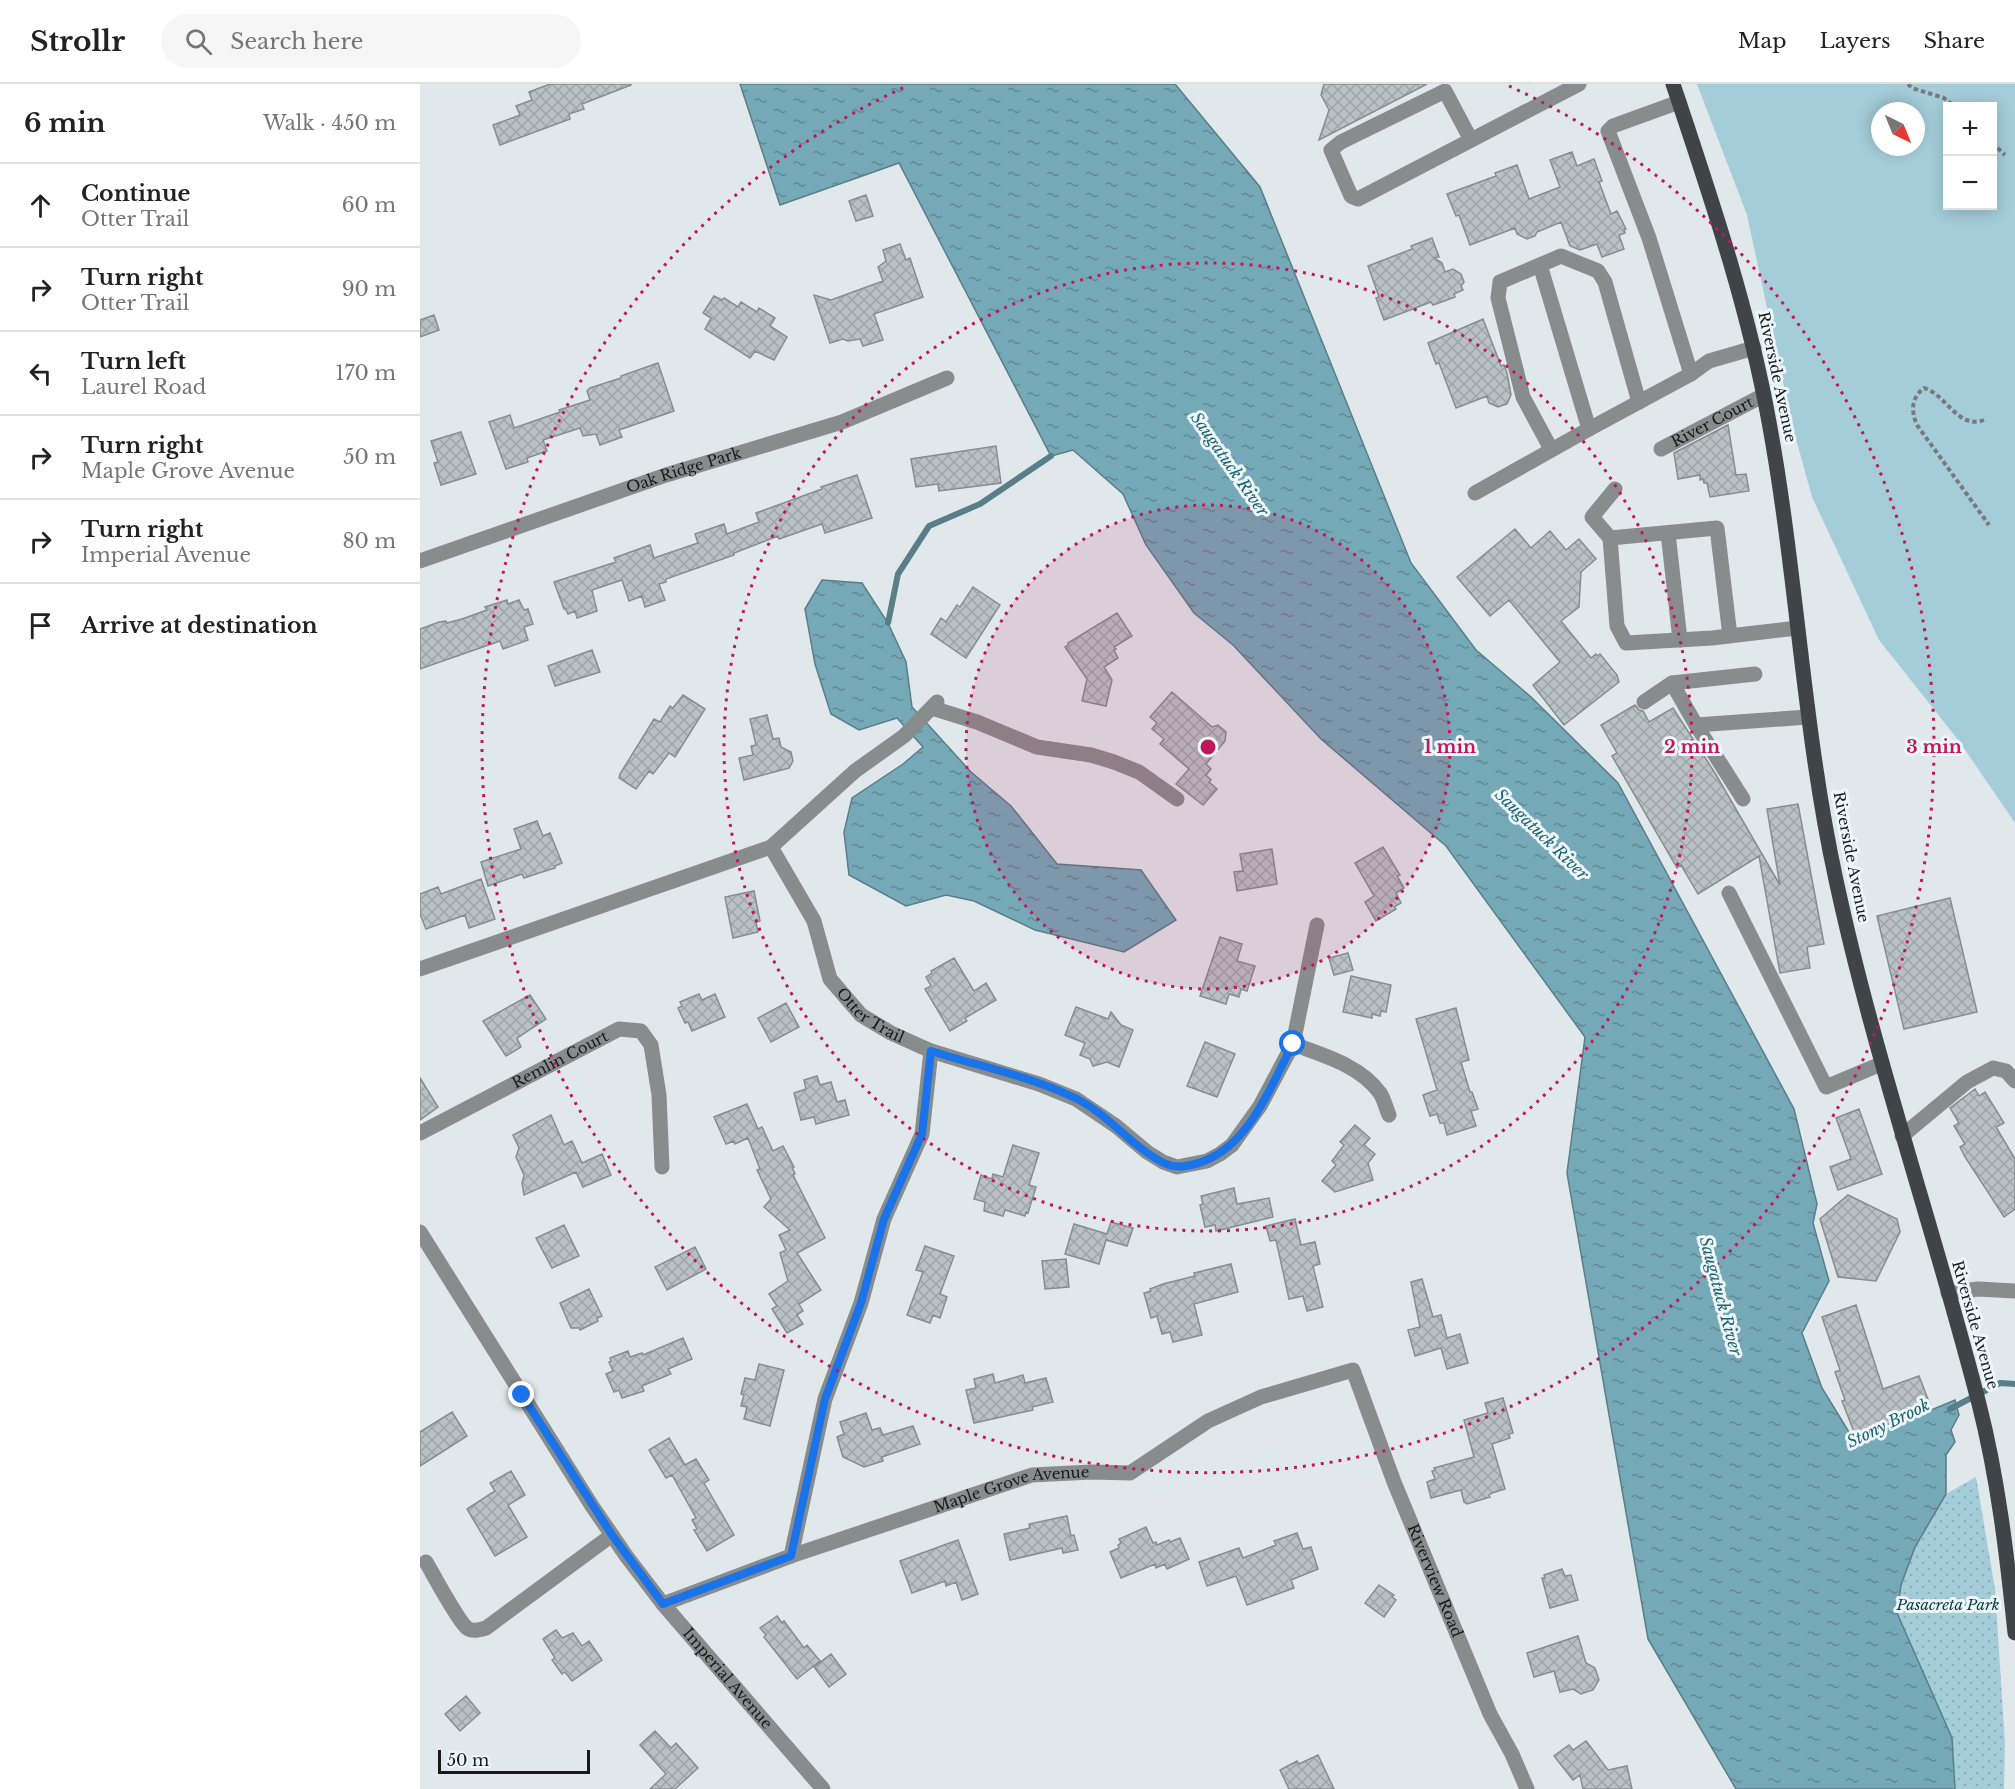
<!DOCTYPE html>
<meta charset="utf-8">
<style>
:root{--surface:#fff;--page:#f6f6f6;--text:#222;--muted:#767676;--line:#e0e0e0}
body{margin:0;font-family:"Libre Baskerville",serif;background:var(--page);color:var(--text)}
.controls{position:absolute;right:18px;top:18px;display:grid;overflow:hidden;border-radius:0px;box-shadow:0 3px 15px #0003}
.controls button{width:54px;height:54px;display:grid;place-items:center;padding:0;border:0;border-bottom:2px solid var(--line);background:var(--surface);color:var(--text);font:30px sans-serif}
.compass{position:absolute;left:1451px;top:18px;width:54px;height:54px;border-radius:50%;background:var(--surface);box-shadow:0 3px 15px #0003;rotate:137deg}
.scale{position:absolute;left:18px;bottom:15px;width:152px;box-sizing:border-box;padding-left:6px;border:3px solid #17191a;border-top:0;font-size:16px;line-height:21px;white-space:nowrap;color:#17191a;-webkit-text-stroke:4px #edf6f8;paint-order:stroke}
.stop{position:absolute;width:18px;height:18px;margin:-14px;border:4px solid #1a73e8;border-radius:50%;background:#fff}
.stop.end{background:#1a73e8;border-color:#fff;box-shadow:0 2px 6px #0008}
.list{margin:0;padding:0;list-style:none}
h2{display:flex;justify-content:space-between;align-items:center;height:78px;margin:0;padding:0 24px;font-size:26px}
h2 small{font-size:20px;font-weight:400;color:var(--muted)}
.list li{display:grid;grid-template-columns:39px 1fr auto;gap:18px;align-items:center;box-sizing:border-box;height:84px;padding:0 24px;border-top:2px solid var(--line)}
.list b{display:block;font-size:22px;white-space:nowrap}
.list p{margin:0;font-size:20px;white-space:nowrap;color:var(--muted)}
.list em{font-size:20px;font-style:normal;color:var(--muted)}
.icon{flex:none;width:33px;height:33px;fill:none;stroke:currentColor;stroke-width:2;stroke-linecap:round;stroke-linejoin:round}
.map{position:relative;flex:none;width:1595px;height:1705px;overflow:hidden}
header{display:flex;align-items:center;gap:36px;box-sizing:border-box;height:84px;padding:0 30px;background:var(--surface);border-bottom:2px solid var(--line)}
header strong{font-size:28px}
nav{display:flex;gap:33px;margin-inline-start:auto;font-size:21px}
.search{width:420px;height:54px;background:var(--page);display:flex;align-items:center;gap:15px;box-sizing:border-box;padding:0 21px;border-radius:33px;color:var(--muted);font-size:22px}
main{display:flex}
aside{flex:1;background:var(--surface)}
.map>svg:first-child{display:block}
</style>
<header>
<strong>Strollr</strong>
<div class="search"><svg class="icon" aria-label="search" viewBox="0 0 24 24"><circle cx="10" cy="10" r="6"/><path d="M15 15l6 6"/></svg>Search here</div>
<nav><a>Map</a><a>Layers</a><a>Share</a></nav>
</header>
<main>
<aside>
<h2>6 min<small>Walk · 450 m</small></h2>
<ul class="list">
<li><svg class="icon" aria-label="ahead" viewBox="0 0 24 24"><path d="M12 20V5M6 11l6-6 6 6"/></svg><div><b>Continue</b><p>Otter Trail</p></div><em>60 m</em></li>
<li><svg class="icon" aria-label="right" viewBox="0 0 24 24"><path d="M7 20v-9h11M14 6l5 5-5 5"/></svg><div><b>Turn right</b><p>Otter Trail</p></div><em>90 m</em></li>
<li><svg class="icon" aria-label="left" viewBox="0 0 24 24"><path d="M17 20v-9H6M10 6l-5 5 5 5"/></svg><div><b>Turn left</b><p>Laurel Road</p></div><em>170 m</em></li>
<li><svg class="icon" aria-label="right" viewBox="0 0 24 24"><path d="M7 20v-9h11M14 6l5 5-5 5"/></svg><div><b>Turn right</b><p>Maple Grove Avenue</p></div><em>50 m</em></li>
<li><svg class="icon" aria-label="right" viewBox="0 0 24 24"><path d="M7 20v-9h11M14 6l5 5-5 5"/></svg><div><b>Turn right</b><p>Imperial Avenue</p></div><em>80 m</em></li>
<li><svg class="icon" aria-label="arrive" viewBox="0 0 24 24"><path d="M6 21V4h12l-3 4 3 4H6"/></svg><div><b>Arrive at destination</b></div></li>
</ul>
</aside>
<div class="map">
<svg width="1595" height="1705" viewBox="0 0 1595 1705">
<defs>
<pattern id="park-dots" width="8" height="8" patternUnits="userSpaceOnUse" patternTransform="scale(1.5)"><rect width="8" height="8" fill="#a4cdd9"/><path d="M2 2h.1M6 6h.1" fill="none" stroke="#8cafba" stroke-width="1.8" stroke-linecap="round"/></pattern>
<pattern id="water-ripples" width="26" height="14" patternUnits="userSpaceOnUse" patternTransform="scale(1.5)"><rect width="26" height="14" fill="#76a9b7"/><path d="M2 4q2-2 4 0t4 0M15 11q2-2 4 0t4 0" fill="none" stroke="#608994"/></pattern>
<pattern id="building-cross-hatch" width="8" height="8" patternUnits="userSpaceOnUse" patternTransform="scale(1.5)"><rect width="8" height="8" fill="#b9c1c4"/><path d="M0 0l8 8M0 8l8-8" fill="none" stroke="#9ea5a8"/></pattern>
</defs>
<rect width="100%" height="100%" fill="#e0e8eb"/>
<path fill="#a4cdd9" fill-rule="evenodd" d="M1277,0H1595V739L1539,657L1459,556L1392,413L1373,344L1327,131ZM1528,22H1572V122H1528ZM1460,27H1496V63H1460Z"/>
<path fill="url(#park-dots)" d="M1556,1393L1575,1505L1585,1659L1584,1705H1535L1532,1654L1477,1529L1482,1497L1495,1463L1526,1410Z"/>
<path fill="url(#water-ripples)" stroke="#5a7e88" stroke-width="1.5" d="M320,0H755L840,103L991,479L1056,566L1111,613L1198,699L1374,1025L1397,1120L1393,1139L1409,1197L1382,1249L1402,1304L1435,1358L1535,1316L1539,1331L1531,1346L1535,1358L1526,1371V1410L1495,1463L1481,1501L1477,1529L1532,1654L1535,1705H1316L1228,1555L1147,1089L1165,953L1026,762L901,655L813,561L774,529L726,461L703,410L653,366L631,372L479,79L360,121Z
M402,496L442,499L468,539L486,578L492,623L551,688L591,722L637,780L721,786L756,836L704,868L615,846L554,817L526,811L486,822L429,791L424,748L432,714L483,680L503,663L477,634L439,646L411,630L395,580L385,525Z"/>
<g fill="none" stroke-linecap="round" stroke-linejoin="round">
<path stroke="#5a7e88" stroke-width="6" d="M468,539L478,490L509,442L560,420L631,372
M1530,1325L1580,1299L1595,1300"/>
</g>
<path fill="url(#building-cross-hatch)" stroke="#858d8f" stroke-width="1.5" d="M130,0H211V1L162,20L164,25L149,30L150,35L80,61L73,41L100,31L96,22L112,16L109,8Z
M904,0H1007L899,56L909,26L901,11Z
M1152,68L1157,82L1174,75L1182,97L1179,98L1191,130L1197,127L1206,145H1204L1205,149L1199,151L1204,165L1182,173L1177,160L1160,166L1150,162L1141,138L1117,148L1115,152L1107,155L1097,150L1095,144L1050,161L1039,131L1036,132L1027,110L1076,92L1075,89L1097,81L1109,115L1140,103L1130,76Z
M446,111L453,132L436,137L429,117Z
M1012,154L1019,173L1014,174L1022,179L1025,188L1033,185L1041,190L1044,198L1041,202L1043,206L1034,210L1035,213L1013,221L1011,218L964,236L956,214L959,213L948,182L992,165L991,162Z
M480,160L486,176L490,174L503,213L454,230L463,256L443,262L440,255L428,257L423,255L410,259L394,211L411,216L463,197L458,183L466,177L463,166Z
M294,212L302,216L304,214L318,223L321,218L337,228L339,224L355,234L350,242L367,253L354,276L335,267L330,274L285,245L291,234L283,229Z
M14,231L19,246L0,253V236Z
M1063,235L1081,282L1084,281L1087,289L1091,311L1087,320L1078,323L1069,319L1067,312L1036,324L1019,279L1016,280L1008,259Z
M238,279L254,327L199,346L202,353L180,361L176,350L163,352L160,344L123,356L127,367L107,374L108,378L86,385L69,338L90,331L94,344L140,328L139,326L170,316L167,307L170,304L201,294V292Z
M1308,341L1316,391L1326,390L1329,407L1290,413L1287,399H1284L1283,395L1280,396V391L1258,395L1254,369Z
M41,348L56,390L21,401L14,379L18,378L11,357Z
M576,362L581,399L519,407L518,400L496,403L491,375Z
M437,391L452,434L405,449L402,440L359,455L358,452L314,469V471L246,495V498L239,500L245,516L225,523L222,512L209,517L202,496L172,506L177,527L157,534L155,527L148,530L145,524L144,525L134,498L196,478L194,474L230,461L234,474L278,459L275,450L304,440L307,450L339,438L336,429L402,405L401,403Z
M1095,445L1111,464L1130,447L1146,466L1159,455L1176,475L1161,488L1159,523L1141,537L1171,574L1176,570L1177,572L1180,570L1197,591L1199,598L1144,641L1113,601L1140,578L1089,516L1070,532L1037,493Z
M553,503L580,521L546,574L511,550L521,534L526,538L537,521L540,523Z
M87,516L88,520L99,516L104,526L108,525L113,540L104,543L108,556L83,565L80,557L0,585V545L19,538L26,537L27,539L42,535L67,526L65,523Z
M697,529L712,552L694,563L696,565L694,566L698,574L684,583L692,596L686,622L662,617L667,595L645,563L648,561V559Z
M172,566L180,588L135,602L128,582Z
M752,608L792,643L798,641L806,648L805,657L786,680L791,685L786,691L791,696L789,698L797,705L783,721L756,700L769,685L740,660L744,655L732,645L737,639L730,633Z
M263,611L285,625L255,673L249,669L233,690L229,687L216,705L199,694L200,690L234,635L240,638L250,622L253,624Z
M1215,621L1219,626L1223,627L1229,638L1253,624L1295,689L1360,801L1347,725L1378,720L1404,860L1387,863L1390,884L1360,889L1339,772L1278,810L1261,781L1257,784L1192,672L1197,669L1181,641Z
M347,631L353,655L359,654L361,663L371,668L373,677L369,684L324,696L319,674L333,671L331,662L336,661L330,635Z
M117,737L123,752L130,749L142,779L135,782V784L116,790L104,794L102,790L68,802L61,778L101,765L94,745Z
M963,763L980,791L977,792L984,804L976,809L981,819L974,823L976,825L956,837L945,818L954,812L935,779Z
M852,765L857,800L817,807L814,788L823,787L820,770Z
M61,795L75,835L49,844L45,831L6,845L0,830V810L18,803L21,810Z
M334,807L340,837L336,838L338,848L313,854L305,813Z
M1530,814L1557,928L1484,945L1457,832Z
M800,853L822,860L817,877L835,882L827,907L821,905L819,913L809,910L806,920L780,912Z
M928,869L933,886L914,891L909,874Z
M534,874L554,907L566,899L576,916L545,934L547,937L530,947L505,905L511,902L506,893L512,889L511,887Z
M931,892L971,901L966,928L961,927L960,932L952,930V934L923,928Z
M279,910L282,916L295,910L305,933L272,947L268,938L265,939L258,924L262,922L260,918Z
M110,911L126,935L97,954L101,963L86,972L63,937Z
M366,919L379,943L351,958L338,934Z
M656,923L688,935L691,928L701,941L713,946L699,983L687,978L673,982L670,975L660,971L665,959L645,951Z
M1036,924L1049,976L1041,978L1050,1008H1052L1058,1025L1051,1027L1056,1042L1027,1051L1024,1039H1020L1017,1030L1010,1032L1003,1011L1017,1006L996,935Z
M785,958L815,970L797,1013L767,1002Z
M397,992L400,1001L411,998L417,1018L425,1016L429,1031L396,1040L394,1033L381,1036L374,1009L386,1005L384,996Z
M0,994L18,1023L0,1036Z
M1555,1005L1559,1012L1565,1008L1584,1039L1576,1043L1595,1075V1125L1584,1133L1545,1073L1540,1063L1545,1060L1534,1042L1539,1039L1530,1024Z
M327,1020L338,1045L342,1043L353,1067L363,1062L374,1083H372L375,1090L373,1091L405,1154L377,1169L401,1206L379,1220L383,1227L377,1231L383,1240L367,1249L352,1225L357,1222L349,1210L368,1197L360,1169L366,1166L359,1151L370,1146L344,1123L351,1115L337,1086L340,1085L328,1054L315,1060L314,1057L306,1060L294,1033Z
M1439,1025L1462,1090L1418,1106L1410,1083L1431,1075L1416,1034Z
M131,1031L144,1061L152,1057L162,1079L182,1070L191,1091L163,1103L156,1088L104,1111L102,1099L104,1091L96,1073L99,1064L93,1051Z
M935,1041L950,1054L944,1061L955,1070L948,1079L953,1096L915,1108L902,1097L916,1081L912,1077L924,1061L920,1058Z
M593,1061L619,1069L609,1101L616,1103L608,1129L606,1128L605,1132L585,1126L583,1132L564,1127L565,1118L554,1115L561,1091L572,1095L573,1090L583,1093Z
M814,1104L817,1120L849,1114L853,1133L796,1147L795,1141L785,1143L780,1121L783,1120L781,1112Z
M1428,1111L1477,1135L1480,1148L1456,1197L1418,1193L1400,1135Z
M875,1135L881,1161L895,1158L900,1180L893,1182L903,1223L887,1227L883,1212L869,1215L856,1156L850,1157L846,1142Z
M691,1138L713,1144L707,1162L686,1156L679,1180L645,1170L654,1140L687,1150Z
M144,1141L159,1172L132,1184L116,1154Z
M505,1162L534,1172L520,1210L527,1213L520,1234L513,1231L510,1239L487,1231L503,1188L496,1186Z
M275,1163L286,1185L247,1206L235,1183Z
M646,1175L649,1203L625,1205L622,1177Z
M811,1180L818,1208L774,1220L782,1251L753,1258L750,1248L742,1250L737,1232L731,1234L724,1209L731,1207L730,1205L743,1200L775,1192L774,1189Z
M1002,1195L1013,1233L1021,1231L1027,1254L1040,1250L1048,1279L1027,1285L1021,1264L995,1272L988,1246L1000,1243L991,1198Z
M169,1205L182,1232L177,1234L178,1237L160,1246L159,1244H151L140,1219Z
M1436,1221L1463,1305L1499,1292L1511,1323L1436,1353L1422,1317L1425,1316L1415,1288L1420,1286L1402,1233Z
M263,1254L272,1275L248,1285L251,1290L222,1302L224,1307L202,1314L199,1306L194,1308L186,1290L193,1287L189,1278L191,1277L190,1274L208,1267L210,1273L222,1269L223,1271Z
M339,1280L364,1286L350,1342L324,1335L327,1323L321,1322L324,1311L321,1310L325,1294L335,1296Z
M573,1290L575,1299L603,1291L605,1299L626,1294L633,1318L612,1323L613,1326L554,1339L546,1306L556,1304L554,1295Z
M1083,1314L1093,1349L1089,1350L1090,1354L1072,1360L1085,1405L1072,1409L1069,1411L1070,1413L1047,1420L1044,1418L1041,1406L1011,1414L1007,1398L1015,1395L1012,1387L1015,1386L1014,1384L1054,1373L1044,1336L1068,1329L1065,1319Z
M32,1328L47,1352L0,1382V1348Z
M446,1329L452,1346L460,1344L463,1351L493,1342L500,1360L462,1373L463,1377L444,1383L423,1373L417,1353L424,1350L420,1338Z
M249,1354L265,1381L276,1375L289,1396L284,1399L314,1451L287,1467L274,1446L277,1445L272,1436L276,1434L252,1391L246,1394L229,1366Z
M91,1387L105,1411L88,1421L107,1453L75,1472L47,1425L75,1407L70,1399Z
M647,1432L651,1452L654,1451L658,1466L643,1469L642,1464L590,1476L584,1450L610,1444L609,1440Z
M726,1443L733,1459L736,1458L737,1461L749,1456L750,1458L760,1454L769,1475L747,1485L745,1480L736,1484L735,1480L701,1494L690,1468L699,1464L698,1461L701,1459L699,1455Z
M877,1449L883,1465L891,1463L898,1485L871,1496L874,1504L827,1521L816,1492L787,1502L779,1478L819,1464L823,1474L856,1461L854,1457Z
M538,1456L558,1510L542,1516L536,1498L526,1502L525,1497L492,1509L480,1477Z
M1142,1485L1145,1492L1151,1491L1158,1516L1130,1524L1122,1494H1125L1124,1491Z
M959,1501L974,1511L972,1513L976,1516L964,1533L945,1519Z
M357,1532L362,1539L364,1537L384,1564L387,1561L400,1577L377,1595L344,1553L346,1551L340,1544Z
M136,1546L142,1554L153,1549L162,1562L169,1557L182,1576L152,1597L145,1588L142,1590L132,1576L135,1574L123,1555Z
M1158,1552L1166,1579L1175,1584L1179,1596L1173,1606L1161,1610L1153,1605L1140,1608L1134,1587L1114,1593L1107,1569Z
M411,1570L426,1590L409,1603L394,1583Z
M46,1612L60,1629L40,1647L25,1630Z
M235,1647L251,1664L256,1659L278,1684L255,1705H230L246,1690L220,1661Z
M1166,1657L1188,1686L1207,1682L1212,1705H1163L1160,1691L1153,1696L1134,1672L1149,1661L1153,1666Z
M898,1671L914,1705H869L860,1686L877,1677L879,1680Z"/>
<g fill="none" stroke-linecap="round" stroke-linejoin="round">
<path stroke="#767b7d" stroke-width="4" stroke-dasharray="4.5 3" stroke-linecap="butt" d="M1488,0L1492,4L1524,14L1534,22
M1572,59L1585,71
M1564,336C1538,346 1526,310 1504,304C1491,314 1491,327 1497,341L1569,441"/>
<g stroke="#898c8d" stroke-width="15">
<path d="M1259,18L1193,42L1188,47L1229,154L1271,290"/>
<path d="M1051,56L1025,7L921,58L911,66L931,112L938,115L1159,0"/>
<path d="M1120,181L1169,345"/>
<path d="M1131,365L1103,313L1078,214L1080,198L1141,172L1178,187L1185,198L1219,318"/>
<path id="s1" d="M1241,365L1344,311"/>
<path d="M1055,409L1169,345L1271,290L1289,277L1334,264"/>
<path d="M1248,449L1260,556"/>
<path d="M1190,454L1172,433L1195,405"/>
<path id="s2" d="M0,477L246,391L422,338L527,294"/>
<path d="M1310,552L1297,444L1190,454L1197,542L1206,559L1292,554L1377,544"/>
<path d="M1252,599L1276,641L1388,633"/>
<path d="M1224,618L1252,599L1335,590"/>
<path d="M512,624L557,638L617,663L671,671L694,678L719,688L757,715"/>
<path d="M1276,641L1323,715"/>
<path id="s3" d="M351,763L394,837L410,895L441,931L471,949L511,967L619,1000L656,1015L696,1042L727,1068L743,1078L757,1083L787,1077L800,1070L812,1061L840,1022L873,960L897,841"/>
<path d="M1309,809L1406,1003L1461,980"/>
<path d="M0,885L351,763L435,687L484,652L517,618"/>
<path d="M873,960C902,971 940,981 960,1009C964,1015 966,1024 969,1031"/>
<path id="s4" d="M0,1049L199,945L221,947L231,961L239,1011L242,1083"/>
<path d="M1482,1052L1547,998L1573,984L1586,987L1595,997"/>
<path id="s5" d="M0,1148L172,1422L207,1473L243,1520L403,1705"/>
<path d="M1528,1209L1558,1205L1595,1207"/>
<path d="M371,1472L405,1315L441,1219L464,1135L502,1050L511,967"/>
<path d="M6,1478C13,1490 38,1537 47,1544C53,1548 59,1546 66,1544L192,1451"/>
<path id="s6" d="M243,1520L371,1472L612,1391L672,1388L710,1389L788,1337L841,1313L933,1286L974,1398L1070,1630L1092,1670L1107,1705"/>
</g>
<path stroke="#3f4446" stroke-width="15" d="M1253,0C1290,111 1328,222 1349,338C1377,490 1383,645 1416,796C1454,973 1514,1144 1559,1320C1578,1394 1587,1472 1595,1549"/>
</g>
<g fill="none" stroke-linecap="round" stroke-linejoin="round">
<path stroke="#1a73e8" stroke-width="8" d="M102,1311L192,1451L243,1520L371,1472L405,1315L441,1219L464,1135L502,1050L511,967C558,982 610,992 655,1014C687,1029 713,1064 744,1079C754,1084 763,1083 775,1080C828,1066 849,1005 873,960"/>
</g>
<circle cx="788" cy="663" r="242" fill="#c2185b" fill-opacity=".12"/>
<g fill="none" stroke="#c2185b" stroke-width="3" stroke-dasharray="3 6">
<circle cx="788" cy="663" r="242"/>
<circle cx="788" cy="663" r="484"/>
<path d="M1089 2A726 726 0 1 1 487 2"/>
</g>
<g text-anchor="middle" stroke-width="6" stroke-linejoin="round" paint-order="stroke">
<g font-size="15" fill="#17191a" stroke="#edf6f8">
<text transform="translate(1357 293) rotate(78)" y="5">Riverside Avenue</text>
<text dy="5" stroke="none"><textPath href="#s1" startOffset="58">River Court</textPath></text>
<text dy="5" stroke="none"><textPath href="#s2" startOffset="279">Oak Ridge Park</textPath></text>
<text transform="translate(1431 773) rotate(79)" y="5">Riverside Avenue</text>
<text dy="5" stroke="none"><textPath href="#s3" startOffset="201">Otter Trail</textPath></text>
<text dy="5" stroke="none"><textPath href="#s4" startOffset="158">Remlin Court</textPath></text>
<text transform="translate(1555 1241) rotate(74)" y="5">Riverside Avenue</text>
<text dy="5" stroke="none"><textPath href="#s6" startOffset="368">Maple Grove Avenue</textPath></text>
<text dy="5" stroke="none"><textPath href="#s6" startOffset="963">Riverview Road</textPath></text>
<text dy="5" stroke="none"><textPath href="#s5" startOffset="543">Imperial Avenue</textPath></text>
</g>
<g font-size="15" font-style="italic" fill="#093a45" stroke="#edf6f8">
<text x="1528" y="1526">Pasacreta Park</text>
</g>
<g font-size="16" font-style="italic" fill="#1d6070" stroke="#edf6f8">
<text transform="translate(810 380) rotate(55)" y="6">Saugatuck River</text>
<text transform="translate(1122 750) rotate(44)" y="6">Saugatuck River</text>
<text transform="translate(1301 1212) rotate(75)" y="6">Saugatuck River</text>
<text transform="translate(1468 1339) rotate(-26)" y="6">Stony Brook</text>
</g>
</g>
<circle cx="788" cy="663" r="9" fill="#c2185b" stroke="#edf6f8" stroke-width="3"/>
<g font-size="18" text-anchor="middle" font-weight="bold" fill="#c2185b" stroke="#edf6f8" stroke-width="6" stroke-linejoin="round" paint-order="stroke">
<text x="1030" y="669">1 min</text>
<text x="1272" y="669">2 min</text>
<text x="1514" y="669">3 min</text>
</g>
</svg>
<div class="controls">
<button>+</button>
<button>−</button>
</div>
<svg class="compass" viewBox="-18 -18 36 36"><path d="M0-13l5 13h-10z" fill="#e53935"/><path d="M0 13l5-13h-10z" fill="#767676"/></svg>
<div class="scale">50 m</div>
<div class="stop" style="left:873px;top:960px"></div>
<div class="stop end" style="left:102px;top:1311px"></div>
</div>
</main>
